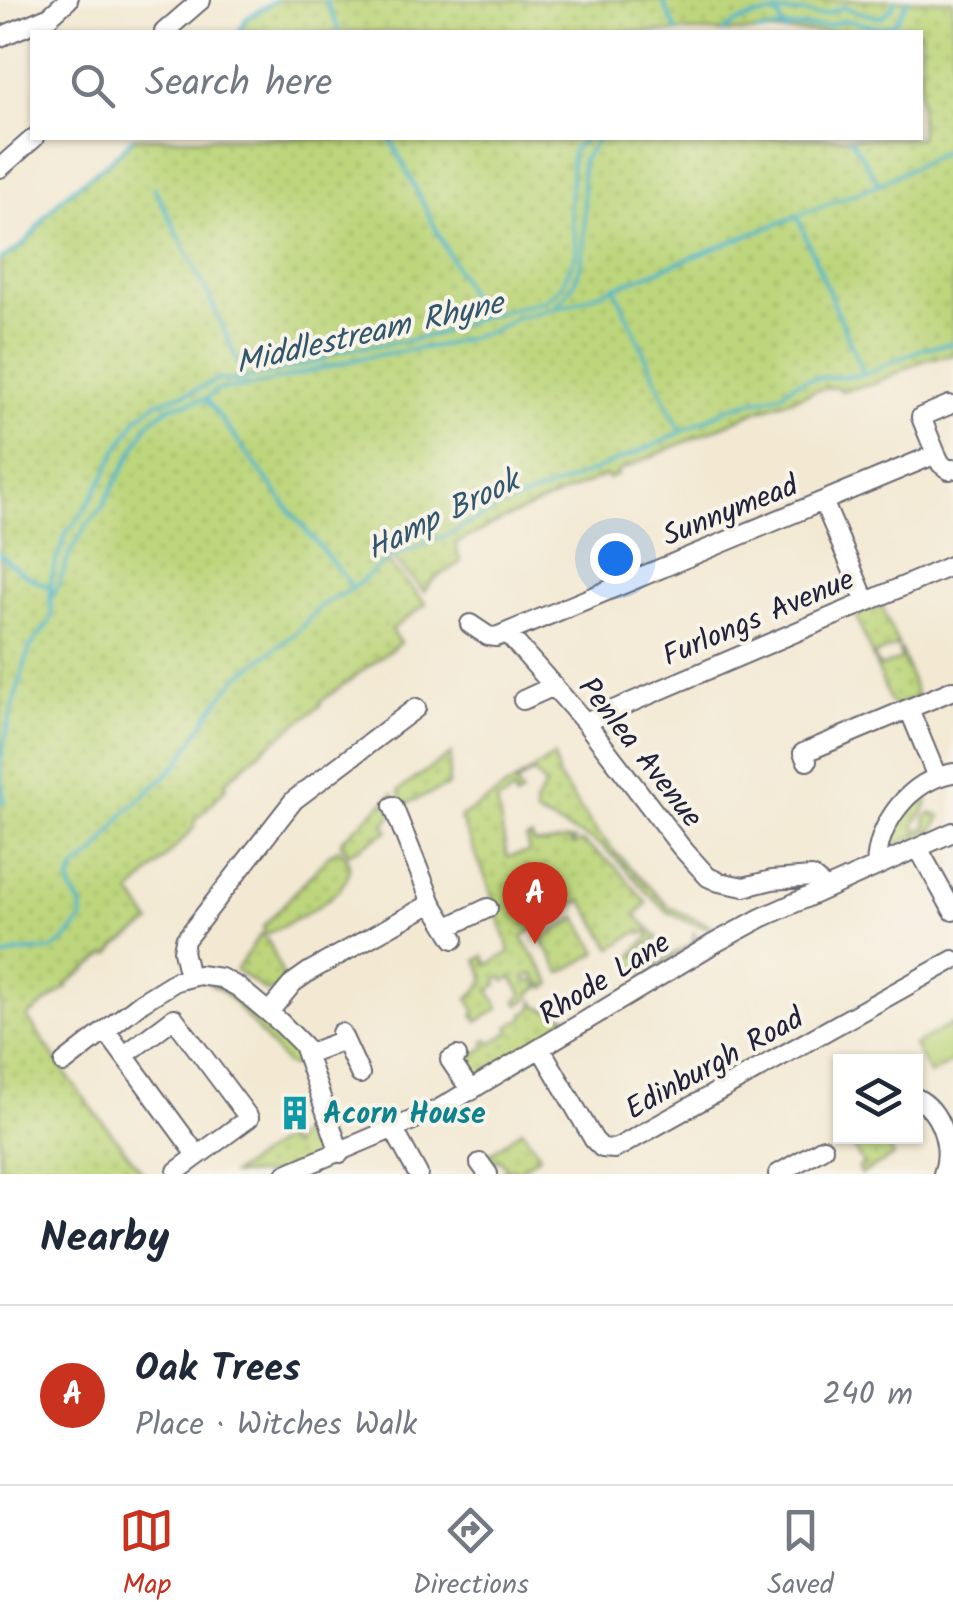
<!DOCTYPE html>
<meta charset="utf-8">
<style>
:root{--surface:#fff;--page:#f6f6f7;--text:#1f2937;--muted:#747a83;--line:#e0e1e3;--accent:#c8321e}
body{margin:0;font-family:Kalam,sans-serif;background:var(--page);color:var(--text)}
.controls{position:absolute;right:30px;bottom:30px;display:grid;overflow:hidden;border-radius:0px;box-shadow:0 2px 8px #0004}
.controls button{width:90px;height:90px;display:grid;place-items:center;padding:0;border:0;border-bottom:2px solid var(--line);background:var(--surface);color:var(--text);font:50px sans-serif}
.you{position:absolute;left:615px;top:558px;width:35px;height:35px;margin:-25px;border:8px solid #fff;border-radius:50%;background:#1a73e8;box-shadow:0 0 0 15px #1a73e833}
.badge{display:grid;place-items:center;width:65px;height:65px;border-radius:50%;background:var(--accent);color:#fff;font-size:32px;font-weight:700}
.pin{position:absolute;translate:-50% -82px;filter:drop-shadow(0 2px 5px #0008)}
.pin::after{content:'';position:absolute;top:52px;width:35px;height:30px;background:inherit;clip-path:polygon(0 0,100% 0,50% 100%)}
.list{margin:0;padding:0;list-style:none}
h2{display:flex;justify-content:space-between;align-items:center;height:130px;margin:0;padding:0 40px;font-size:42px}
h2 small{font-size:32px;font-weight:400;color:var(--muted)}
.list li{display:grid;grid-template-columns:65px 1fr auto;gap:30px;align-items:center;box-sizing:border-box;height:180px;padding:0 40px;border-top:2px solid var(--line)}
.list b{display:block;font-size:38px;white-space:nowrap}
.list p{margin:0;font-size:32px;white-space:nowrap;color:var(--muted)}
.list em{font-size:32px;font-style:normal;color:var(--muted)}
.icon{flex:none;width:55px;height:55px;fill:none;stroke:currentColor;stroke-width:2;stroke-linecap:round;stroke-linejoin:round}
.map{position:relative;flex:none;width:953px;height:1174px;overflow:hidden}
.search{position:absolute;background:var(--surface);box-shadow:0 2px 8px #0004;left:30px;right:30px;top:30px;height:110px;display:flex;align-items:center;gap:25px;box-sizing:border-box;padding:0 35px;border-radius:0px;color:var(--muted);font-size:38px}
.sheet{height:310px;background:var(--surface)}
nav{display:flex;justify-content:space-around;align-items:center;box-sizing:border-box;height:140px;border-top:2px solid var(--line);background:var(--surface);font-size:28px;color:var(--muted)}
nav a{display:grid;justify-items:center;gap:5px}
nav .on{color:var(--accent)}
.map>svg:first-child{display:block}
</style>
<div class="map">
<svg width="953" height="1174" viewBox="0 0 953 1174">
<defs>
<pattern id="grass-dots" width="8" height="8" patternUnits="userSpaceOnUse" patternTransform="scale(2.5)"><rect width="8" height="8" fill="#bdd67b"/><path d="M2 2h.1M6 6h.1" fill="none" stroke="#a2b76b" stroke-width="1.8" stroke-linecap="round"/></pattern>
<pattern id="park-crowns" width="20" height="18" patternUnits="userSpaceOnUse" patternTransform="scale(2.5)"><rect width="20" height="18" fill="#bdd67b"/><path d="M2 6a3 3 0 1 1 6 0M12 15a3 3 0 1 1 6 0" fill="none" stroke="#a2b76b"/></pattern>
</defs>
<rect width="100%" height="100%" fill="#f7f3e8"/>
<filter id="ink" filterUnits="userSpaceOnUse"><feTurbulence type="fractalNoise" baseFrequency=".01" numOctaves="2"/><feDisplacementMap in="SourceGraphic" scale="20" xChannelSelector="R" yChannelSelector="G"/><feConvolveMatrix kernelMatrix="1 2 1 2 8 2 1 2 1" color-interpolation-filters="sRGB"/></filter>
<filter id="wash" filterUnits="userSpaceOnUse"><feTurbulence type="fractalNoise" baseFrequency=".0048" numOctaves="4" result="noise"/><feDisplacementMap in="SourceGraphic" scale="40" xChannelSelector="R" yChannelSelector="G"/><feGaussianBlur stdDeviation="2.25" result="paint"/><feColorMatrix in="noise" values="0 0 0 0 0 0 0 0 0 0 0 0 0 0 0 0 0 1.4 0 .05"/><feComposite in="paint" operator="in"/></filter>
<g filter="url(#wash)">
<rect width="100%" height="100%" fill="#f3e9d3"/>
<path fill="url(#grass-dots)" stroke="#707c5b" stroke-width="2.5" d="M276,0H953V355L924,360L875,383L841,391L839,387L824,388L757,411L618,471V475L608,479L606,475L507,518L455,544L461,562L433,580L424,592L392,557L387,561L426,604L391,630L400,643L320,702V706L262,750L225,782L227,787L194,822L195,827L131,893L151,923L117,946L110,955L107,954L68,983L67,987L27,1017L70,1080L144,1174H0V259C36,242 35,223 61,199C84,178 113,163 133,138H920V32H239L246,19Z
M878,606H882L899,648L896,646L874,655L875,657L873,658L857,618L859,614Z
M901,650L917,696L896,706L890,702L874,660H876L880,667L901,659L899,651Z
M451,754L448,786L403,805L399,790Z
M554,756L559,778L593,827L617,854L669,907L714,928C655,921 646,883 605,849C594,840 583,836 571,831C559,826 548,819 536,814L535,804L545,786L533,772L516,784L522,794L515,798L513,791L504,799L497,801L507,857L529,852L526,839L532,837L533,842C548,848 560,837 575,840L571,843L573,845L582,842L615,866L647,903L636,915L658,938L636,955L648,969L693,943L694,931L696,943L650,971L638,974L629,960L639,946L650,937L647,931L642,934L639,931L612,948L582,900L546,921L544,918L551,912L534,885L521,889L518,887L510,892L530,925L534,924L536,927L522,937L552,984L546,988L532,974L525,977L527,981H534L541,987L530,993L531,997L519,1005L516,1000L523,995L512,977L505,981L502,977L496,981L498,985L489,990L499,1008L478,1021L473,1015L476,1012L468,998L480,987L485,979L477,960L484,956L486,962L490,964L510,952L487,881L460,818Z
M923,791C934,805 922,813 914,824L917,831L926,827L925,817L931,813L941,816L934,829L887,849L895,820Z
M393,794L396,802L389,819L384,823L388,831L348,854L341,844L342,840Z
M338,849C380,882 293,921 269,933H264L263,927L331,853Z
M577,918L598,952L561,973L541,939Z
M263,935L270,944L284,978L277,988L267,992L236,970L259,936Z
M207,983L224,985L293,1042L301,1064L297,1066L287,1065L232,1000L221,990Z
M534,1001L538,1007L568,1017L549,1032L477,1077H471L462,1063L463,1052L468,1058L486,1047L484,1042L488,1039L492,1043L510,1032L508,1027L525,1017L524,1014L532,1009Z
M309,1120L323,1126L325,1136L323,1146L312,1158L272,1174H232L284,1139L292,1147L296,1137L309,1126Z
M522,1129L540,1155L516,1173L513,1169L506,1174H500L507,1169L500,1159L490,1163L485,1158Z
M863,1136H909V1137L890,1148L894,1156L861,1174L858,1168L863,1164L851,1144Z"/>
<path fill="url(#park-crowns)" stroke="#707c5b" stroke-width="2.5" d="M952,1024L953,1061L930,1075L914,1045Z"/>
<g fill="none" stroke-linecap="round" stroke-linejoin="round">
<path stroke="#4db6ca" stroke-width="4" d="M325,0L340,32
M662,0L677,32
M777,14L786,32
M239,32L246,19L276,0
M724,32C740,15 780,11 803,13C809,13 814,15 820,15C827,15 835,10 843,7L880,18L893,7L894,0
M757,32L783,28L827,26L844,20L883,28L896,22L908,0
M390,138L480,316
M850,138L879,184
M154,187L209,296L244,376
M797,216L863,373
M0,259C36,243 35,223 61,199C84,178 113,163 133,138
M614,286L674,419L682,431
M557,304C598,268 581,207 582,160L599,138
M206,399L292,513L353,588
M0,554C14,568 30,580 49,586
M50,599L51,577L66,533L80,517L104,477L116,452L137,419L156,403L196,390L218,379L235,381L320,361L336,351L412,340L443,332L481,317L546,300L561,287L577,252L570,209L572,151L585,138
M0,762L10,716L29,650C40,628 57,627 50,599L59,584L70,553L87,525L100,511L149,422L172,406L206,399L216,390L253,386L366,357L443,345L489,332L519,317L575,303L879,184L953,147
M0,763L4,800L0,804
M0,958L18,952L50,950L62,944L82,920L81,905L71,890L70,880L76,868L95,853L124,814L178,764L213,708L237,678L298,631L320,606L353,588L389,558L447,535L500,507L561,484L657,444L731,407L781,394L792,385L806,379L863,375L922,349L953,343"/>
</g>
</g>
<g filter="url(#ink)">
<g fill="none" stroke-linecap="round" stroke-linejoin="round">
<g stroke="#6b6870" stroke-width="22">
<path id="minor" d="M164,32L201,0
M0,37L50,16L68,0
M0,168L34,138
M936,454L941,464L949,470L953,469
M823,501L866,602
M470,624L488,636L496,637L936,454L921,417L949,405
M507,633L585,722L681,847L708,877L719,882L744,887L772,880L812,877L825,888
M523,700L554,686
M909,709L937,777
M585,722L953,565
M807,761L803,753L953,690
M393,806L432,903L454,939
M918,848L953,911
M876,866C878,823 909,781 953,773
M448,927L488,908
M189,977L183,951L185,940L294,800L416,708
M269,1012L293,983L310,971L432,903
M106,1031L197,1155
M341,1033L360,1074
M541,1049L594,1140L602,1148L615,1149L953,960
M307,1054L344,1040
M125,1055L174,1018L249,1118L177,1171
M457,1056L450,1060L471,1091
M64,1063L142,1002L176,981L199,975L221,978L238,987L281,1023L303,1045L340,1153
M916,1098C941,1110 953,1148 943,1174
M394,1130L418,1174
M480,1163L488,1174
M286,1174L439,1109L713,944L761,918L953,832
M778,1174L823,1148"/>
</g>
<use href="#minor" stroke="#fff" stroke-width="18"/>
</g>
</g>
<defs>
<g id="building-bare" transform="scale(2.7)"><path d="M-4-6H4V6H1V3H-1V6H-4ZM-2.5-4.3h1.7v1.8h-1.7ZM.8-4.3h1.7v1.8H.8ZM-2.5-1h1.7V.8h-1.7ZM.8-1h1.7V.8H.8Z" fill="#0f9aa8" stroke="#f7f3e8" stroke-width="2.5" paint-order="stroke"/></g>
</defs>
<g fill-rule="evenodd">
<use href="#building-bare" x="295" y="1113"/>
</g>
<g text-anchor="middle" stroke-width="8" stroke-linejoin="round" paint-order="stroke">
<g font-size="30" fill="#22223b" stroke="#f7f3e8">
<text transform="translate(730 510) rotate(-22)" y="10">Sunnymead</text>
<text transform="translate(758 617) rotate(-23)" y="10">Furlongs Avenue</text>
<text transform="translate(641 752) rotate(52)" y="10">Penlea Avenue</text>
<text transform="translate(604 978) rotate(-32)" y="10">Rhode Lane</text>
<text transform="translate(714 1063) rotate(-29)" y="10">Edinburgh Road</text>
</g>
<g font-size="30" font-weight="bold" fill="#0d838f" stroke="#f7f3e8" text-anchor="start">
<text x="323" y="1123">Acorn House</text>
</g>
<g font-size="32" font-style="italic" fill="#31566d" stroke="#f7f3e8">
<text transform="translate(369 332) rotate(-13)" y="11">Middlestream Rhyne</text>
<text transform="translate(442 514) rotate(-26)" y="11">Hamp Brook</text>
</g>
</g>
</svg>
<div class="controls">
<button><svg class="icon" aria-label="layers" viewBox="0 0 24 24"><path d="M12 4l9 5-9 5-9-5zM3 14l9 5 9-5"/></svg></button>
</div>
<div class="you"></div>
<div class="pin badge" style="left:535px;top:944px">A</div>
<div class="search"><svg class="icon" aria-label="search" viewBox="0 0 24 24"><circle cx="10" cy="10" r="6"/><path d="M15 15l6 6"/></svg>Search here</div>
</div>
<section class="sheet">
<h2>Nearby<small></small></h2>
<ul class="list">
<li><span class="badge">A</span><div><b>Oak Trees</b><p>Place · Witches Walk</p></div><em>240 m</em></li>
</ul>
</section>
<nav>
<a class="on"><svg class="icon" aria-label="map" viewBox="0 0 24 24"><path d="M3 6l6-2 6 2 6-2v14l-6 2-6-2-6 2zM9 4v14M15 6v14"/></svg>Map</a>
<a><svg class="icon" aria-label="directions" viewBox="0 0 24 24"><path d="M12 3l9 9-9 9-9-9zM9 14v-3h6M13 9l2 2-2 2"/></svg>Directions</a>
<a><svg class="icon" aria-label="saved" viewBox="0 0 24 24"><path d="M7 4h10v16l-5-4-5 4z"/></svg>Saved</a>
</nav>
